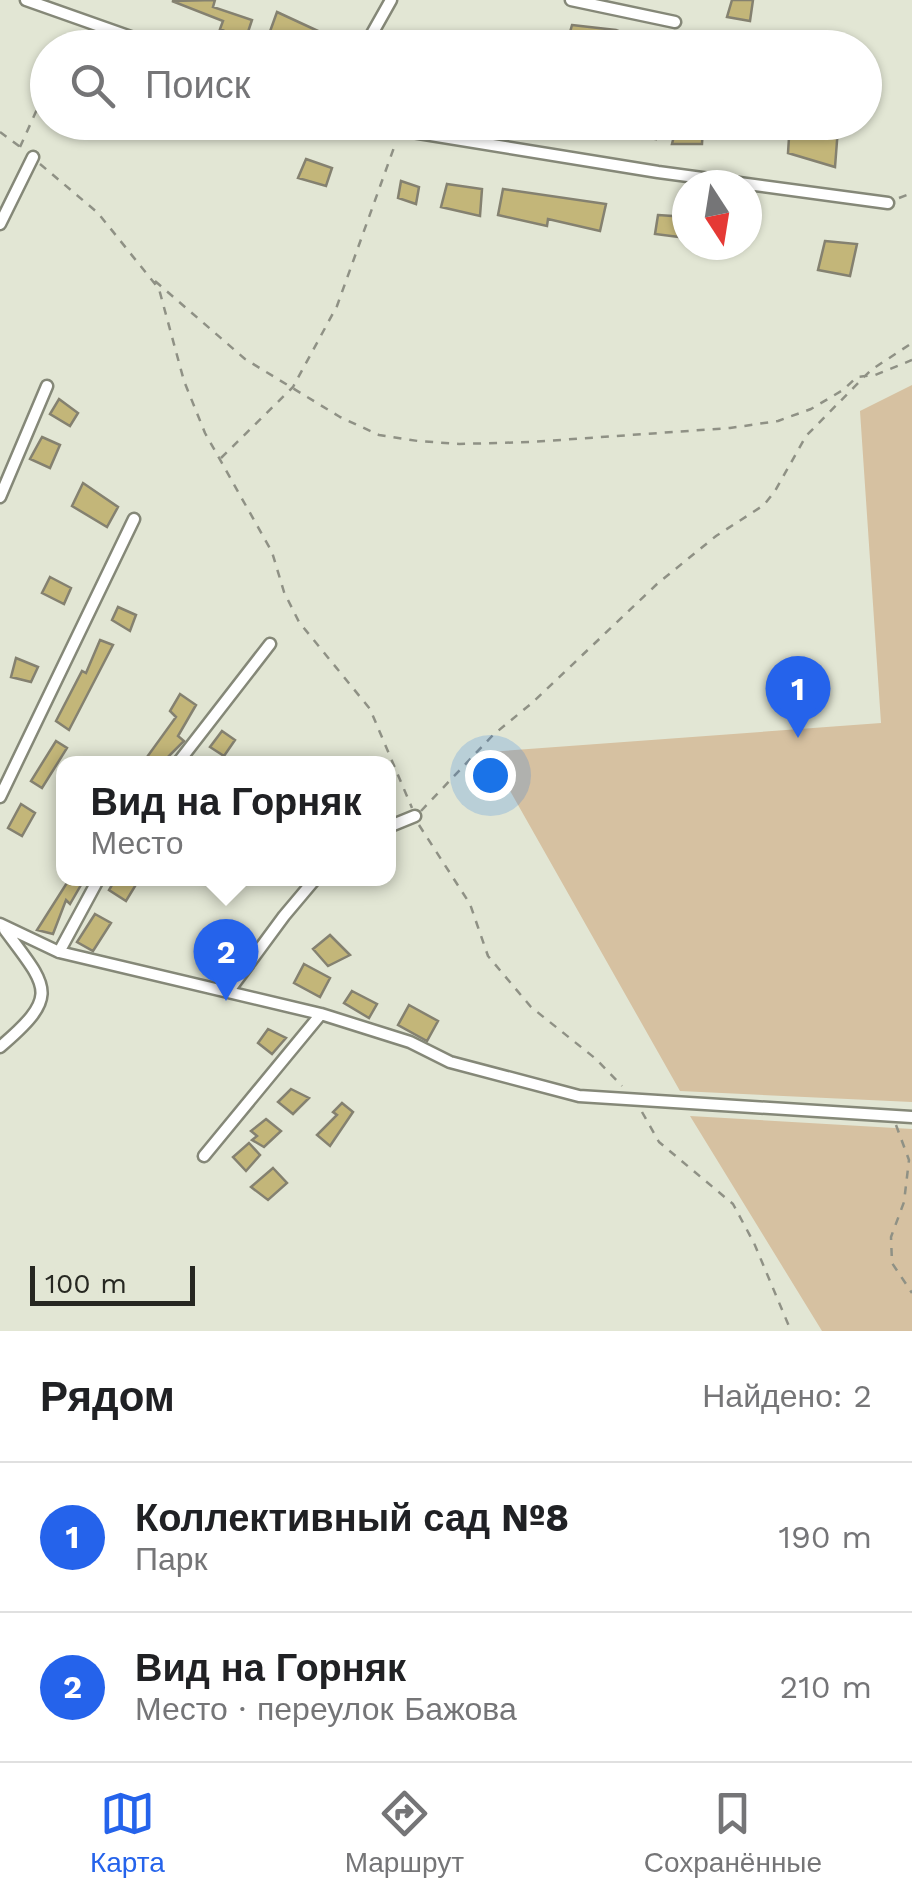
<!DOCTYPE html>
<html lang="ru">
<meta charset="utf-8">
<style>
:root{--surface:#fff;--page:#f6f6f6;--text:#202124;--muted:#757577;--line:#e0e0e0;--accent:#2563eb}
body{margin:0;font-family:"Work Sans",sans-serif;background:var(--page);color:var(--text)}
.compass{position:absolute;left:672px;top:170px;width:90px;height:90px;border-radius:50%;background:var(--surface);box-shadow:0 2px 8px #0004;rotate:168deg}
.scale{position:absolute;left:30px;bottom:25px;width:165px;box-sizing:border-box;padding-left:10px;border:5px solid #262721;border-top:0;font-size:28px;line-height:35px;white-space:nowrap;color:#262721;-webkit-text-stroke:8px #e2e6d4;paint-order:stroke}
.you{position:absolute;left:490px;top:775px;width:35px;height:35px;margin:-25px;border:8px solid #fff;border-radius:50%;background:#1a73e8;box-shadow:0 0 0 15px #1a73e833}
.badge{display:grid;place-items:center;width:65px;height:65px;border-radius:50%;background:var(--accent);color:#fff;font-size:32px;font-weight:700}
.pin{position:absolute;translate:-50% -82px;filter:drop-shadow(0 2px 5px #0008)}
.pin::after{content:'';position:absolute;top:52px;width:35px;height:30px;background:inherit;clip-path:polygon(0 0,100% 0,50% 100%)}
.popup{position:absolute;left:56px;top:756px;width:340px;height:130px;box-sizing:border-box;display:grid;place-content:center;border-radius:20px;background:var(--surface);filter:drop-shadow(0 2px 8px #0005);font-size:32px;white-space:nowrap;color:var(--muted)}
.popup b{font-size:38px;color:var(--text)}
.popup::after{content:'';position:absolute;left:50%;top:100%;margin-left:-20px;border:20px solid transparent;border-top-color:var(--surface)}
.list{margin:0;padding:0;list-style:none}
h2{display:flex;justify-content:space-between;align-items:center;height:130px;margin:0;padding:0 40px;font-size:42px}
h2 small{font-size:32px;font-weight:400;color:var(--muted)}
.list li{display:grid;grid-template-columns:65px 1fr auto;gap:30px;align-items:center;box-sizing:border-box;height:150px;padding:0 40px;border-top:2px solid var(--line)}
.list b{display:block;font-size:38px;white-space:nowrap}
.list p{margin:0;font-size:32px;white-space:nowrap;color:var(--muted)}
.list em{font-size:32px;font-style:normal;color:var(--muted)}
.icon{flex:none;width:55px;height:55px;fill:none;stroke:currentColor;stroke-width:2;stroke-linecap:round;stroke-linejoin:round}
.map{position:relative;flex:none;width:912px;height:1331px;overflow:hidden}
.search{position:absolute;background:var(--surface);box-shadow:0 2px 8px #0004;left:30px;right:30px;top:30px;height:110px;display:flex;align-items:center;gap:25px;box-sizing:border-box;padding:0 35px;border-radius:55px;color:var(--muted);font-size:38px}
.sheet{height:430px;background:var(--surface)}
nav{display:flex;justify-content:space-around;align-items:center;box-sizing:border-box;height:140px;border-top:2px solid var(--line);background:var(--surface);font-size:28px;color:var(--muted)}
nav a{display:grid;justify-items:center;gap:5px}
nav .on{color:var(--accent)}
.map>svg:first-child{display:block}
</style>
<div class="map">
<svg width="912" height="1331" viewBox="0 0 912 1331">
<rect width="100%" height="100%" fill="#e2e6d4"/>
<path fill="#d6c1a1" d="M912,385V1102L680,1091L488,752L881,723L860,411Z
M690,1116L912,1129V1331H822Z"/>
<path fill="#c3b679" stroke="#848170" stroke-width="2.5" d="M215,0L213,7L252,20L245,41L220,29L223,21L172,1Z
M732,0H753L750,21L727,17Z
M277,12L318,31L311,48H264Z
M572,25L616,30L636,38L633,48H584L567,43Z
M639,122H660L656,139L636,136Z
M790,122L838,128L835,167L788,153Z
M677,124L703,126L702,144H672Z
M306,159L332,168L326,186L298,178Z
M401,181L419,187L416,204L398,198Z
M447,184L482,189L480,216L441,207Z
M503,189L606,204L600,231L548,219L547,226L498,215Z
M658,215L687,217V238L655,234Z
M825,241L857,244L850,276L818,270Z
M59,399L78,413L70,426L50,414Z
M42,437L60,445L50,468L30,459Z
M83,483L118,507L107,527L72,506Z
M50,577L71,588L64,604L42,593Z
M118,607L136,615L130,631L112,620Z
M100,640L113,645L69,730L56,721L82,671L86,673Z
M16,658L38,667L31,682L11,677Z
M180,694L196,705L178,736L184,741L161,764H142L176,717L170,711Z
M222,731L235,740L224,756L210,747Z
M56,741L67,748L42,788L31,781Z
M21,804L35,813L22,836L8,828Z
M70,878H85L70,904L66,900L53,934L37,930Z
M116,878H140L126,901L109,890Z
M95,914L111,923L93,951L77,942Z
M330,935L350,955L328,966L313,949Z
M304,964L330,978L320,997L294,983Z
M352,991L377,1004L369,1018L344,1003Z
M409,1005L438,1021L427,1041L398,1025Z
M268,1029L286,1038L272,1054L258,1043Z
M291,1089L309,1098L293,1114L278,1102Z
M342,1103L353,1112L330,1146L317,1135L337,1115L333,1112Z
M266,1119L281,1131L264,1147L252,1140L257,1136L251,1131Z
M249,1143L260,1155L246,1171L233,1157Z
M273,1168L287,1183L268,1200L251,1187Z"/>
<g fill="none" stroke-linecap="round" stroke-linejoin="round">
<g stroke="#858878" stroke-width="15">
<path id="street" d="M26,0L162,48
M571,0L675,22
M364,48L391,0
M377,122L400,130L658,172L888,203
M0,224L33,157
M0,497L47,386
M177,764L270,644
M0,797L134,519
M388,827L415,816
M0,924L59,952L321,1014L410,1042L450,1062L579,1096L912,1117
M59,952L99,878
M228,992L284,916L316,878
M0,1047C61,995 48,988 5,930
M204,1156L321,1014"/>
</g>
<path stroke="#8f9185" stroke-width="2.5" stroke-dasharray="8 8" stroke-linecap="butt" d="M71,48L81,31
M0,132L23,149
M20,147L48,85
M40,164L98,213L159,289L184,381L205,433L272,552L284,592L299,622L370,709L412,808
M899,198L912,193
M155,281L245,359L340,417L379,435L418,441L459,444L531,442L730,428L778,421L811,409L843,390L857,377L875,375L912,360
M221,458L293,387L337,306L396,142
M421,811L493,735L532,703L657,584L716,536L764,505L775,491L806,436L871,370L912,343
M419,825L470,904L488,956L531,1007L596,1059L622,1086
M642,1112L659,1142L733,1204L754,1243L791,1331
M896,1125L909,1160L904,1202L891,1237L892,1263L912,1293"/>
<use href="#street" stroke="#fff" stroke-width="10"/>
</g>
</svg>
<svg class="compass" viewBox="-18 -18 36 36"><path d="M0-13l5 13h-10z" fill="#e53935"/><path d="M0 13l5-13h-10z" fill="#757577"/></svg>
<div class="scale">100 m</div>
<div class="you"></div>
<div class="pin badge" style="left:798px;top:738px">1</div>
<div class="pin badge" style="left:226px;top:1001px">2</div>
<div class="popup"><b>Вид на Горняк</b>Место</div>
<div class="search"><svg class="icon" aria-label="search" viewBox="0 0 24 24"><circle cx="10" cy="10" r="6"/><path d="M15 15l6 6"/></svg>Поиск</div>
</div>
<section class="sheet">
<h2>Рядом<small>Найдено: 2</small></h2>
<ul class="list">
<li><span class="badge">1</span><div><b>Коллективный сад №8</b><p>Парк</p></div><em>190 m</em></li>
<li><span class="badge">2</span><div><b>Вид на Горняк</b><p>Место · переулок Бажова</p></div><em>210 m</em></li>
</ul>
</section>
<nav>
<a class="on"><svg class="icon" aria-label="map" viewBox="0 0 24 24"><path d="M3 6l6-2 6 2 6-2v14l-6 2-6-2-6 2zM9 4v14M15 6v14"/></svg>Карта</a>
<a><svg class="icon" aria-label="directions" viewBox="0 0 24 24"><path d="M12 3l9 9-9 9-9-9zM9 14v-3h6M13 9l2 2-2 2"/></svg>Маршрут</a>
<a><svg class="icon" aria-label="saved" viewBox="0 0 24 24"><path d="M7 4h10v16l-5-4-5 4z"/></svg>Сохранённые</a>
</nav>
